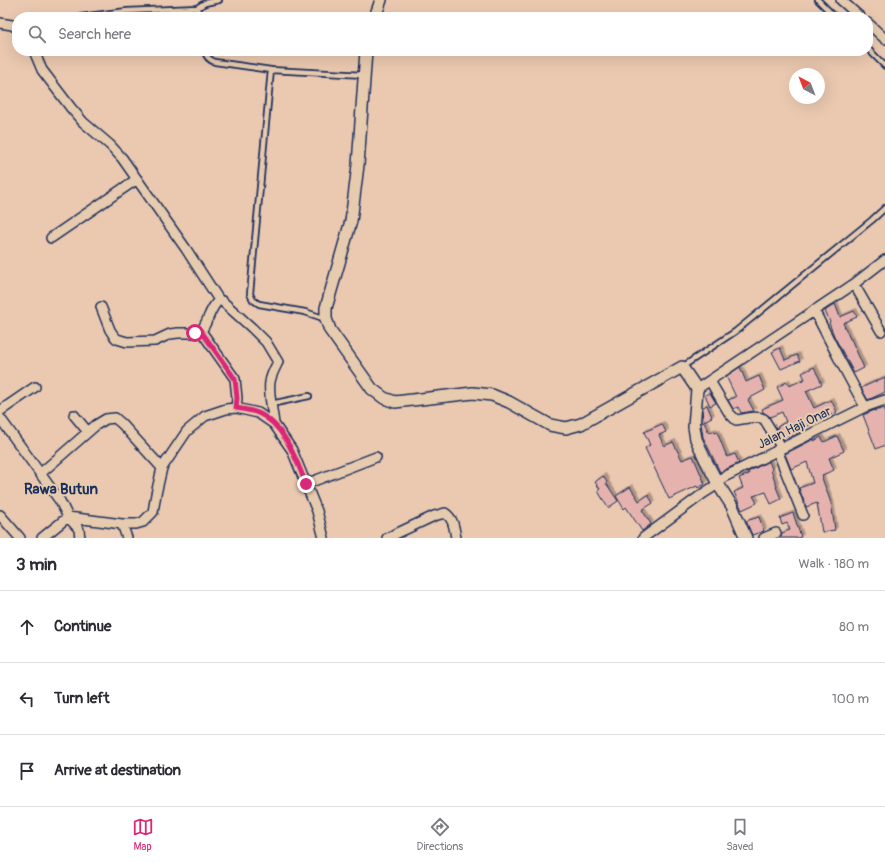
<!DOCTYPE html>
<meta charset="utf-8">
<style>
:root{--surface:#fff;--page:#f2f2f3;--text:#2b2b33;--muted:#7c7c81;--line:#e1e1e2;--accent:#db2777}
body{margin:0;font-family:Pangolin,sans-serif;background:var(--page);color:var(--text)}
.compass{position:absolute;left:789px;top:68px;width:36px;height:36px;border-radius:50%;background:var(--surface);box-shadow:0 4px 16px #0002;rotate:318deg}
.stop{position:absolute;width:12px;height:12px;margin:-9px;border:3px solid #db2777;border-radius:50%;background:#fff}
.stop.end{background:#db2777;border-color:#fff;box-shadow:0 1px 4px #0008}
.list{margin:0;padding:0;list-style:none}
h2{display:flex;justify-content:space-between;align-items:center;height:52px;margin:0;padding:0 16px;font-size:17px}
h2 small{font-size:13px;font-weight:400;color:var(--muted)}
.list li{display:grid;grid-template-columns:26px 1fr auto;gap:12px;align-items:center;box-sizing:border-box;height:72px;padding:0 16px;border-top:1px solid var(--line)}
.list b{display:block;font-size:15px;white-space:nowrap}
.list em{font-size:13px;font-style:normal;color:var(--muted)}
.icon{flex:none;width:22px;height:22px;fill:none;stroke:currentColor;stroke-width:2;stroke-linecap:round;stroke-linejoin:round}
.map{position:relative;flex:none;width:885px;height:538px;overflow:hidden}
.search{position:absolute;background:var(--surface);box-shadow:0 4px 16px #0002;left:12px;right:12px;top:12px;height:44px;display:flex;align-items:center;gap:10px;box-sizing:border-box;padding:0 14px;border-radius:16px;color:var(--muted);font-size:15px}
.sheet{height:268px;background:var(--surface)}
nav{display:flex;justify-content:space-around;align-items:center;box-sizing:border-box;height:56px;border-top:1px solid var(--line);background:var(--surface);font-size:11px;color:var(--muted)}
nav a{display:grid;justify-items:center;gap:2px}
nav .on{color:var(--accent)}
.map>svg:first-child{display:block}
</style>
<div class="map">
<svg width="885" height="538" viewBox="0 0 885 538">
<defs>
<filter id="shadow"><feDropShadow dx="2.5" dy="-2.5" stdDeviation="0" flood-color="#0004"/></filter>
</defs>
<rect width="100%" height="100%" fill="#ebc9b0"/>
<filter id="ink" filterUnits="userSpaceOnUse"><feTurbulence type="fractalNoise" baseFrequency=".025" numOctaves="2"/><feDisplacementMap in="SourceGraphic" scale="8" xChannelSelector="R" yChannelSelector="G"/><feConvolveMatrix kernelMatrix="1 2 1 2 8 2 1 2 1" color-interpolation-filters="sRGB"/></filter>
<g filter="url(#ink)">
<path fill="#e6b2ae" stroke="#1b2f5e" filter="url(#shadow)" d="M835,304L840,317L854,311L857,317L843,323L850,339H851L864,368L854,373L835,338L829,323L830,322L825,311Z
M780,348L785,360L797,355L800,361L781,369L772,352Z
M740,367L746,382L759,376L765,390L750,398V399L748,400L754,411L741,413L738,407L733,409L728,400L736,397L726,376Z
M814,367L822,384L806,391L814,408L831,400L837,412L803,428L804,430L784,440L777,427L786,422L782,412L770,417L766,414L763,412L762,409L783,400L777,387L787,382L789,386L805,379L802,373Z
M885,377V392L868,400L861,388Z
M710,393L716,403L710,406L705,395Z
M707,405L712,417L702,422L703,407Z
M885,408V445L876,449L863,415L875,410V411Z
M704,422L709,433L714,431L715,433L717,432L727,457L735,454L739,463L720,472L703,437L701,423Z
M662,424L666,432L659,435L664,446L673,442L682,460L693,456L705,484L698,488L697,486L669,499L645,448L650,445L644,432Z
M837,436L844,451L829,458L834,470L822,475L823,477L822,478L831,503L835,530L822,532L817,503L806,507L799,488L813,483L807,462L791,469L785,454L814,439V441L821,437L824,442Z
M769,461L772,469L771,470L777,487H776L781,499L771,504L766,492L753,496L757,503L742,510L734,492L743,488L739,478L749,474L748,472Z
M603,476L607,482L606,483L618,501L608,508L598,491L600,489L595,482Z
M630,487L639,501L648,495L653,503L642,510L651,524L642,531L626,507L624,509L616,496Z
M793,513L801,537L798,538H779L781,536L782,533L790,530L787,523L782,525L780,518Z
M759,517L764,531L752,535L746,521Z"/>
<g fill="none" stroke-linecap="round" stroke-linejoin="round">
<g stroke="#1b2f5e" stroke-width="8">
<path id="service" d="M818,0L835,17
M80,17L127,11L197,8
M199,17L197,8L205,3L219,0
M868,49L885,66
M205,51C206,57 209,60 215,62L271,70L250,294L253,300L259,304L305,312L326,319
M271,70L364,75
M682,367L736,331L872,220L885,208
M271,404L309,396"/>
</g>
<g stroke="#1b2f5e" stroke-width="12">
<path id="minor" d="M841,0L860,17
M0,23L12,25L17,28
M868,23L885,39
M34,51L42,70L71,108L83,122L110,145L122,158L186,249L219,300L222,301L252,328L266,342L278,362C275,368 271,375 270,382C268,394 273,412 274,424
M51,238L137,179
M854,284L881,331
M219,300C209,309 209,321 201,331L235,379L237,398L236,408
M101,307L110,330L114,336L117,339L127,342L155,341L170,334L178,333H195L201,331
M814,310L838,357L865,407
M710,381L729,413L736,420C745,419 756,415 764,419L782,448
M697,389L854,284L885,260
M0,411L35,387
M74,415L88,432
M0,418L60,501L68,517L78,528L79,530L80,538
M777,450L803,515
M41,473L96,425L106,419L115,418L122,424L162,468
M716,481L865,407L885,400
M306,484L376,457
M0,515L20,538
M122,524L127,538
M42,538L68,517L122,524H136L143,522L153,512L156,494L162,468L187,431L205,416L226,409L236,408L258,413L274,424L292,450L317,511L324,538
M387,538L434,516L445,513C454,519 454,528 456,538
M643,538L704,493L718,484
M764,538L776,533"/>
</g>
<g stroke="#1b2f5e" stroke-width="14">
<path id="tertiary" d="M375,17L381,0
M366,51L358,165L351,221L326,308V319L330,330L372,389L384,398L395,402L473,393L492,395L509,402L550,425L566,428L581,424L682,367L697,389L694,427L696,439L705,459L718,484L732,506L746,538"/>
</g>
<use href="#service" stroke="#e7cbae" stroke-width="4.5"/>
<use href="#minor" stroke="#e7cbae" stroke-width="9"/>
<use href="#tertiary" stroke="#e7cbae" stroke-width="11"/>
</g>
</g>
<g fill="none" stroke-linecap="round" stroke-linejoin="round" filter="url(#ink)">
<path stroke="#db2777" stroke-width="5" d="M195,333L201,331L235,379L237,398L236,408C243,409 251,410 258,413C284,424 296,459 306,484"/>
</g>
<g text-anchor="middle" stroke-width="4" stroke-linejoin="round" paint-order="stroke">
<g font-size="13" fill="#1b2f5e" stroke="#e7cbae">
<text transform="translate(794 427) rotate(-26)" y="5">Jalan Haji Onar</text>
</g>
<g font-size="15" font-weight="bold" fill="#1b2f5e" stroke="#e7cbae">
<text x="61" y="494">Rawa Butun</text>
</g>
</g>
</svg>
<svg class="compass" viewBox="-18 -18 36 36"><path d="M0-13l5 13h-10z" fill="#e53935"/><path d="M0 13l5-13h-10z" fill="#7c7c81"/></svg>
<div class="stop" style="left:195px;top:333px"></div>
<div class="stop end" style="left:306px;top:484px"></div>
<div class="search"><svg class="icon" aria-label="search" viewBox="0 0 24 24"><circle cx="10" cy="10" r="6"/><path d="M15 15l6 6"/></svg>Search here</div>
</div>
<section class="sheet">
<h2>3 min<small>Walk · 180 m</small></h2>
<ul class="list">
<li><svg class="icon" aria-label="ahead" viewBox="0 0 24 24"><path d="M12 20V5M6 11l6-6 6 6"/></svg><div><b>Continue</b></div><em>80 m</em></li>
<li><svg class="icon" aria-label="left" viewBox="0 0 24 24"><path d="M17 20v-9H6M10 6l-5 5 5 5"/></svg><div><b>Turn left</b></div><em>100 m</em></li>
<li><svg class="icon" aria-label="arrive" viewBox="0 0 24 24"><path d="M6 21V4h12l-3 4 3 4H6"/></svg><div><b>Arrive at destination</b></div></li>
</ul>
</section>
<nav>
<a class="on"><svg class="icon" aria-label="map" viewBox="0 0 24 24"><path d="M3 6l6-2 6 2 6-2v14l-6 2-6-2-6 2zM9 4v14M15 6v14"/></svg>Map</a>
<a><svg class="icon" aria-label="directions" viewBox="0 0 24 24"><path d="M12 3l9 9-9 9-9-9zM9 14v-3h6M13 9l2 2-2 2"/></svg>Directions</a>
<a><svg class="icon" aria-label="saved" viewBox="0 0 24 24"><path d="M7 4h10v16l-5-4-5 4z"/></svg>Saved</a>
</nav>
